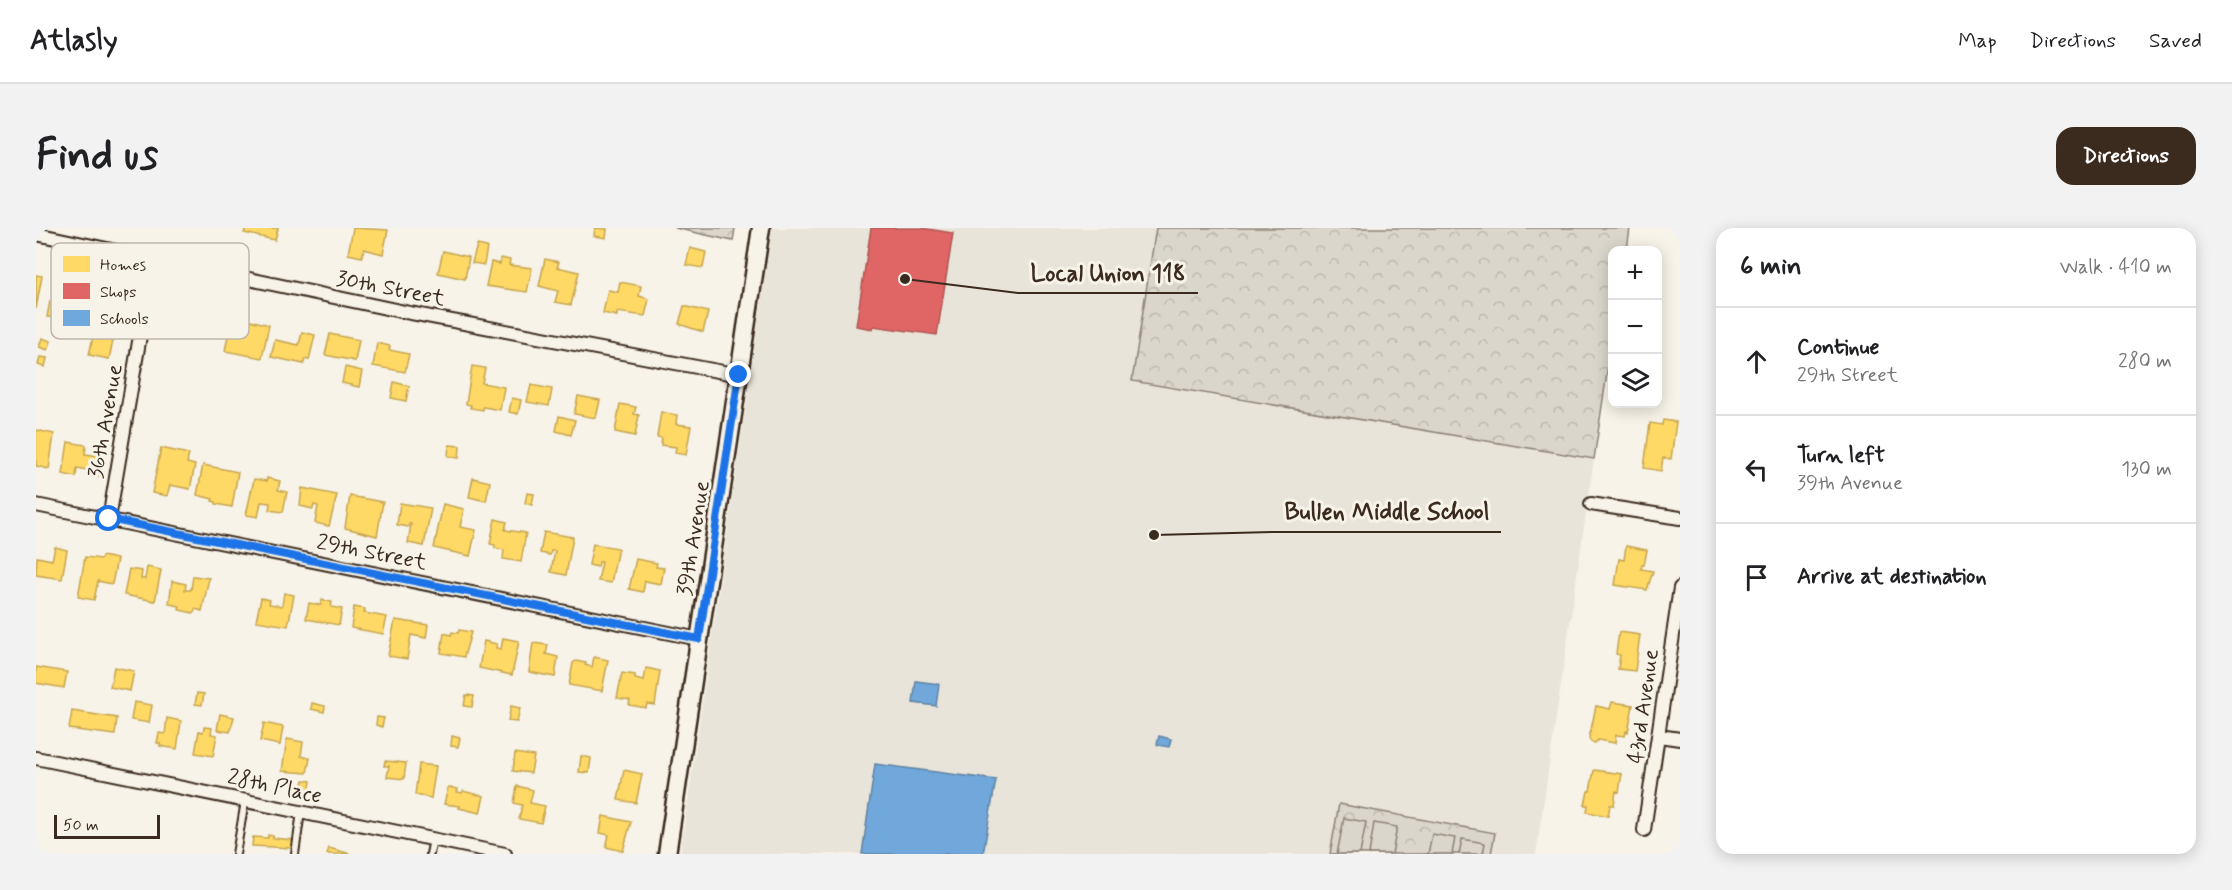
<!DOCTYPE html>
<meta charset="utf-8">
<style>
:root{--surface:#fff;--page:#f2f2f2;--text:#202124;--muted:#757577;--line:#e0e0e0;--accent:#3b2a1e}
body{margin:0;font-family:Mynerve,sans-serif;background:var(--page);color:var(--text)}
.controls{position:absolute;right:18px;top:18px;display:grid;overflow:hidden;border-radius:12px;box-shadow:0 3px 15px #0003}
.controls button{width:54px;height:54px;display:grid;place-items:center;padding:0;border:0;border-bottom:2px solid var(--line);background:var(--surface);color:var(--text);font:30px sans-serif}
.scale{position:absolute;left:18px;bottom:15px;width:106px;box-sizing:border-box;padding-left:6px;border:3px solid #3b2a1e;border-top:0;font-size:16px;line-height:21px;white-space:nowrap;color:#3b2a1e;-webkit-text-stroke:4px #f7f3e8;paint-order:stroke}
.stop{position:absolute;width:18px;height:18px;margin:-14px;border:4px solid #1a73e8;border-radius:50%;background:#fff}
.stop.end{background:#1a73e8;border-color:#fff;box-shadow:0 2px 6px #0008}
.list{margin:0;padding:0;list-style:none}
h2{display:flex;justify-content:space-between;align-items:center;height:78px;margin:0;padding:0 24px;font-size:26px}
h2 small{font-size:20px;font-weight:400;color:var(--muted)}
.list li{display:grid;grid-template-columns:39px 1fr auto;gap:18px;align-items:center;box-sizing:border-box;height:108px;padding:0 24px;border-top:2px solid var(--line)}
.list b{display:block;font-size:22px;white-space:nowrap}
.list p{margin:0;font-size:20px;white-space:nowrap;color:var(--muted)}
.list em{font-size:20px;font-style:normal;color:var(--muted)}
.icon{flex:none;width:33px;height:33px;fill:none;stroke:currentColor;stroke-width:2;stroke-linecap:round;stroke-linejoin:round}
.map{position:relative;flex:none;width:1644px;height:626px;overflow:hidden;border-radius:18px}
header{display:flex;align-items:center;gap:36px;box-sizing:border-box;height:84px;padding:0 30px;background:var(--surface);border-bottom:2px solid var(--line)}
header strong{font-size:28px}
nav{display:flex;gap:33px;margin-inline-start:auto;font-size:21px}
.intro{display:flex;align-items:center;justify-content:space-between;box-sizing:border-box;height:144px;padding:0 36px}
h1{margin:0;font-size:42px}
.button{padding:15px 27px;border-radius:18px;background:var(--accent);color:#fff;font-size:21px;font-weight:700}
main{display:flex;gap:36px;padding:0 36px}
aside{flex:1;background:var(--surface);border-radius:18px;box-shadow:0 3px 15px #0003}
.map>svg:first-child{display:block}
</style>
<header>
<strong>Atlasly</strong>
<nav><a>Map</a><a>Directions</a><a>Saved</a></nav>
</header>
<div class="intro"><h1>Find us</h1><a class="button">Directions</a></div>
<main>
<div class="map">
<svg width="1644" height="626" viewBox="0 0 1644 626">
<defs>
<pattern id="park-crowns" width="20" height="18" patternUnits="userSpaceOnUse" patternTransform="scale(1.5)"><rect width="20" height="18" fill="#dbd6cb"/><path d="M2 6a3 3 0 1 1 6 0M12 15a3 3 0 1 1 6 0" fill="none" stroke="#bdb8ae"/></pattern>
</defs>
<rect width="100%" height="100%" fill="#f7f3e8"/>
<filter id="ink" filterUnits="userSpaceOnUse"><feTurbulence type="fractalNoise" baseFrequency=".0167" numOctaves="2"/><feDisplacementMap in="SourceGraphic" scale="12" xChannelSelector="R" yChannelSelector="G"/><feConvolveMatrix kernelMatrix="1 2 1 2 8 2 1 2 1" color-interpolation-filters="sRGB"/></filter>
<g filter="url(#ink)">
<path fill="#e9e4d9" d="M736,0H1120L1096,153L1558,231L1500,626H644Z"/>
<path fill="url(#park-crowns)" stroke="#8b8074" stroke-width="1.5" d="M639,0H699L697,13Z
M1120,0H1594L1591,22H1576V112L1558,231L1096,153Z
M1303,576L1459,605L1455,626H1294Z"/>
<path fill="#dbd6cb" stroke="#8b8074" stroke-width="1.5" d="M1308,590L1330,594L1324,626H1301Z
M1338,595L1361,599L1356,626H1333Z
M1396,606L1419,610L1416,626H1392Z
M1426,611L1449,615L1447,626H1423Z"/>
<path fill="#ffd966" stroke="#c4a450" stroke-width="1.5" d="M210,0H242L239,12L208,5Z
M317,0L352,2L347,26L328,21L326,29L312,26Z
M559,0L571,1L570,10L558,8Z
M441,17L451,19L448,37L436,35Z
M654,20L670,24L667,40L650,37Z
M407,23L433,29L429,51L402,45Z
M465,30L474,32L473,37L496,40L491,64L450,58L455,34L464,36Z
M509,31L523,34L521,39L543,44L535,77L519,74L522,63L503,58Z
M0,47L6,48L0,81Z
M584,54L605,58L603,68L613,71L609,88L581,84V88L567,85L572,62L582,64Z
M14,73L24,75V79L29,80L27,90L11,89Z
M648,78L672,84L667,104L643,96Z
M196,87L233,97L226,130L189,123Z
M266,104L279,107L273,132L269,131L268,136L235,129L239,112L263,117Z
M294,106L323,112L319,133L289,127Z
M57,109L77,113L73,131L53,127Z
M6,110L15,113L12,122L3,119Z
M341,115L354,118L353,122L373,126L369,144L337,138Z
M4,129L11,130L9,139L2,137Z
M436,138L449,140L446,155L468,159L464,182L447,179V182L434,180L435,177L430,176Z
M309,139L326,143L323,159L306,155Z
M358,154L373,158L370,173L355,170Z
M495,157L516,161L513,178L491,174Z
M542,168L564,172L560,190L538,186Z
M476,170L485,172L482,186L473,184Z
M584,176L600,179L598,186L603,187L599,208L579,204Z
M625,184L641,187L640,196L655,198L650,227L639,225L640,219L625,217L626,210L621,209Z
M523,188L539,192L535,207L520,203Z
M1627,192L1640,194L1635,231L1627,230L1625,243L1608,240L1614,195L1626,197Z
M0,202L18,206L13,241L0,238Z
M32,214L50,217L49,226L65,228L62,249L51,247V242L41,240L40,249L27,246Z
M413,217L424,218L423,230L412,228Z
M125,220L153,226L151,235L159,237L154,261L134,257L131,268L116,265Z
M167,237L202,244L196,279L180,276V274L176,273L177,271L161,267Z
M231,250L244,253L242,262L251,264L247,284L233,282L234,275L225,274L222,289L210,287L218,251L231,253Z
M437,250L454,254L450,273L433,269Z
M266,260L301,267L293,298L279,295L282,278L278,277L277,281L264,278Z
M491,265L498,266L496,277L489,275Z
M314,268L347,274L341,308L309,300Z
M364,275L395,280L388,318L372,315L375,296H373L372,299L361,297Z
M407,276L428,281L424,299L440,302L434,328L398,320Z
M459,291L471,294L469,302L490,305L485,334L467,331L468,322L459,320V317L454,316Z
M508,304L537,309L530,347L515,344L519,323H515L514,327L504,325Z
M557,316L582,320L575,355L562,353L566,334H563L562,339L553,337Z
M1590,318L1611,322L1608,337H1606L1605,341L1617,343L1611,362L1579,357L1583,331L1588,332Z
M19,319L31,322L26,351L0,347L1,329L16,332Z
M66,328L81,331L76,356L62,353L58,372L42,369L49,329L65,331Z
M600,331L621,335L620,339L628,340L625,356L609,353L607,364L593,361Z
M111,339L125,342L119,373L88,367L93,341L106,343L105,351H109Z
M157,348L173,350L166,383L159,381L158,385L143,382L144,378L133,376L136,353L150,356L149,362H155Z
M248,365L258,367L252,398L220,393L225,370L234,372L233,376L246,378Z
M286,372L296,374L295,379L306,381L303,397L270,391L273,375L285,377Z
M318,379L329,381L328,385L351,389L347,406L315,400Z
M359,392L392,397L390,410L375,407L371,431L352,428Z
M423,402L435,404L428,429L405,425L408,405L415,407L416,404L422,405Z
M1583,404L1604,407L1599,443L1582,441L1584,427L1580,426Z
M467,410L483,413L476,447L443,440L448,413L461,416L460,420L465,421Z
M497,415L512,417L510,426L522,429L519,449L493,444Z
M558,429L572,432L566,463L533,457L537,435L540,433L550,435L549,437L556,439Z
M0,439L31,444L28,460L0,455Z
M78,439L98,443L94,463L74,459Z
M610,440L624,443L619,477L611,476L610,480L593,477L594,472L581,470L586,445L599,447V451L608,453Z
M161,465L168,466L166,477L159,476Z
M430,467L438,468L436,479L428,478Z
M98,474L116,477L113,495L95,492Z
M1576,474L1597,477L1592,504L1590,503L1589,508L1580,507L1579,515L1562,512L1559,515L1555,514L1553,511L1560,478L1574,481Z
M276,475L289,478L288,484L275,481Z
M475,478L484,480L481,494L472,493Z
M36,483L81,490L79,507L33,501Z
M184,486L198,489L194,504L181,502Z
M341,489L348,490L346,499L340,497Z
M131,490L145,493L141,521L124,518V515H121L123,505L129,506Z
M228,495L247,499L244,517L224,513Z
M168,499L176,500L175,506L181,507L177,528L159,525L163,503L167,504Z
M416,508L424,510L422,519L415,518Z
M251,511L267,514L265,528L274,530L271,545L246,543Z
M479,525L498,528L495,545L477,543Z
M545,528L555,530L553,545L543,544Z
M349,533L370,535L368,551L351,549L353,538H348Z
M383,536L400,538L395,570L379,567Z
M588,542L606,546L600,575L582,572Z
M1558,542L1586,546L1583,564L1580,563L1578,577H1574L1572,588L1551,584L1552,577H1549L1552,563H1554Z
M268,552L275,553L273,566L265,565Z
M481,558L497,562L494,575L509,578L505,595L483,591L486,577L478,575Z
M412,559L422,561L421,564L426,565L427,563L448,568L444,585L423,580L424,578L408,576Z
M567,588L595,594L587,623L570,619L573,607L564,605Z
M232,607L237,608V610L257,612V620L216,618L217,609L232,610Z
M293,620L315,626H291Z"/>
<path fill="#e06666" stroke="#ae5450" stroke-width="1.5" d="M835,0H886L917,5L901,107L837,98L836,101L820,98Z"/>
<path fill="#6fa8dc" stroke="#5f82a3" stroke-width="1.5" d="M880,453L903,456L900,478L877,475Z
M1123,508L1135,511L1133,519L1121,517Z
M839,536L960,552L947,626H826Z"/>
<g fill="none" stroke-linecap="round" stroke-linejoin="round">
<g stroke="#3b2a1e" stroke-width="10">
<path id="lane" d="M200,626L209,573
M259,626L265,584
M394,626L397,611"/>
</g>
<g stroke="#3b2a1e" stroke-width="16">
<path id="street" d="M0,6L369,84L703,147
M1555,276L1644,290
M0,277L663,411
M73,291L117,31
M1623,508L1644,511
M0,530L469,626
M1608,602L1644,360"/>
</g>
<g stroke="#3b2a1e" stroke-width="21">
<path id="secondary" d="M631,626L725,0"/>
</g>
<use href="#lane" stroke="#f7f3e8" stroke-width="6"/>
<use href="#street" stroke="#f7f3e8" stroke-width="12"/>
<use href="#secondary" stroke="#f7f3e8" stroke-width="16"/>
</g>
</g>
<g fill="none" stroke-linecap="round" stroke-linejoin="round" filter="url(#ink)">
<path stroke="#1a73e8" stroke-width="8" d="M73,291L663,411L703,147"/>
</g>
<g text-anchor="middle" stroke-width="6" stroke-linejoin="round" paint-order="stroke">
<g font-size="22" fill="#3b2a1e" stroke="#f7f3e8">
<text transform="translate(355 59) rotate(11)" y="8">30th Street</text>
<text transform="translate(68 193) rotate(-80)" y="8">36th Avenue</text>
<text transform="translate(656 310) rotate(-81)" y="8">39th Avenue</text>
<text transform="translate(336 323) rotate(11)" y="8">29th Street</text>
<text transform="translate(1606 478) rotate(-82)" y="8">43rd Avenue</text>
<text transform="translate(239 557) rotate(12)" y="8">28th Place</text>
</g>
</g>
<rect x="15" y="15" width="198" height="96" rx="9" fill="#f7f3e8" stroke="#bfb7ab" stroke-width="1.5"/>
<rect x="27" y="28" width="27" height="16" fill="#ffd966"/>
<rect x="27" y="55" width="27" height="16" fill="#e06666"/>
<rect x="27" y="82" width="27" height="16" fill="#6fa8dc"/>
<g font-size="16" fill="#3b2a1e">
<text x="64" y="42">Homes</text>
<text x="64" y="69">Shops</text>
<text x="64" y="96">Schools</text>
</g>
<path fill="none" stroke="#3b2a1e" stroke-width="2" d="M869 51L982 65H1162M1118 307L1237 304H1465"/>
<g fill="#3b2a1e" stroke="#f7f3e8" stroke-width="2">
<circle cx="869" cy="51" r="6"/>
<circle cx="1118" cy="307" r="6"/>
</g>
<g font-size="24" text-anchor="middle" font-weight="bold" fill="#3b2a1e" stroke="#f7f3e8" stroke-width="6" stroke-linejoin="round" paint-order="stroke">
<text x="1072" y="53">Local Union 118</text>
<text x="1351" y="291">Bullen Middle School</text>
</g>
</svg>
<div class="controls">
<button>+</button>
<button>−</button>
<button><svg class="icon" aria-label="layers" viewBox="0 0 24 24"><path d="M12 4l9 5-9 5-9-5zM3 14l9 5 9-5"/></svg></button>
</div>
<div class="scale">50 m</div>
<div class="stop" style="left:73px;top:291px"></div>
<div class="stop end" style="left:703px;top:147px"></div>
</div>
<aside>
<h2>6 min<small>Walk · 410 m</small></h2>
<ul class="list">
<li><svg class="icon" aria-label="ahead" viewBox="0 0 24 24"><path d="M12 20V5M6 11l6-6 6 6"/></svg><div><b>Continue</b><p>29th Street</p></div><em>280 m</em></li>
<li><svg class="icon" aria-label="left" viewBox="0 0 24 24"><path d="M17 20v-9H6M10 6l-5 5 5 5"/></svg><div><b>Turn left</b><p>39th Avenue</p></div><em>130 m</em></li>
<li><svg class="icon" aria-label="arrive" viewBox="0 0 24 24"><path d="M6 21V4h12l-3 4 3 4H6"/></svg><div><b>Arrive at destination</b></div></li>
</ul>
</aside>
</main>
